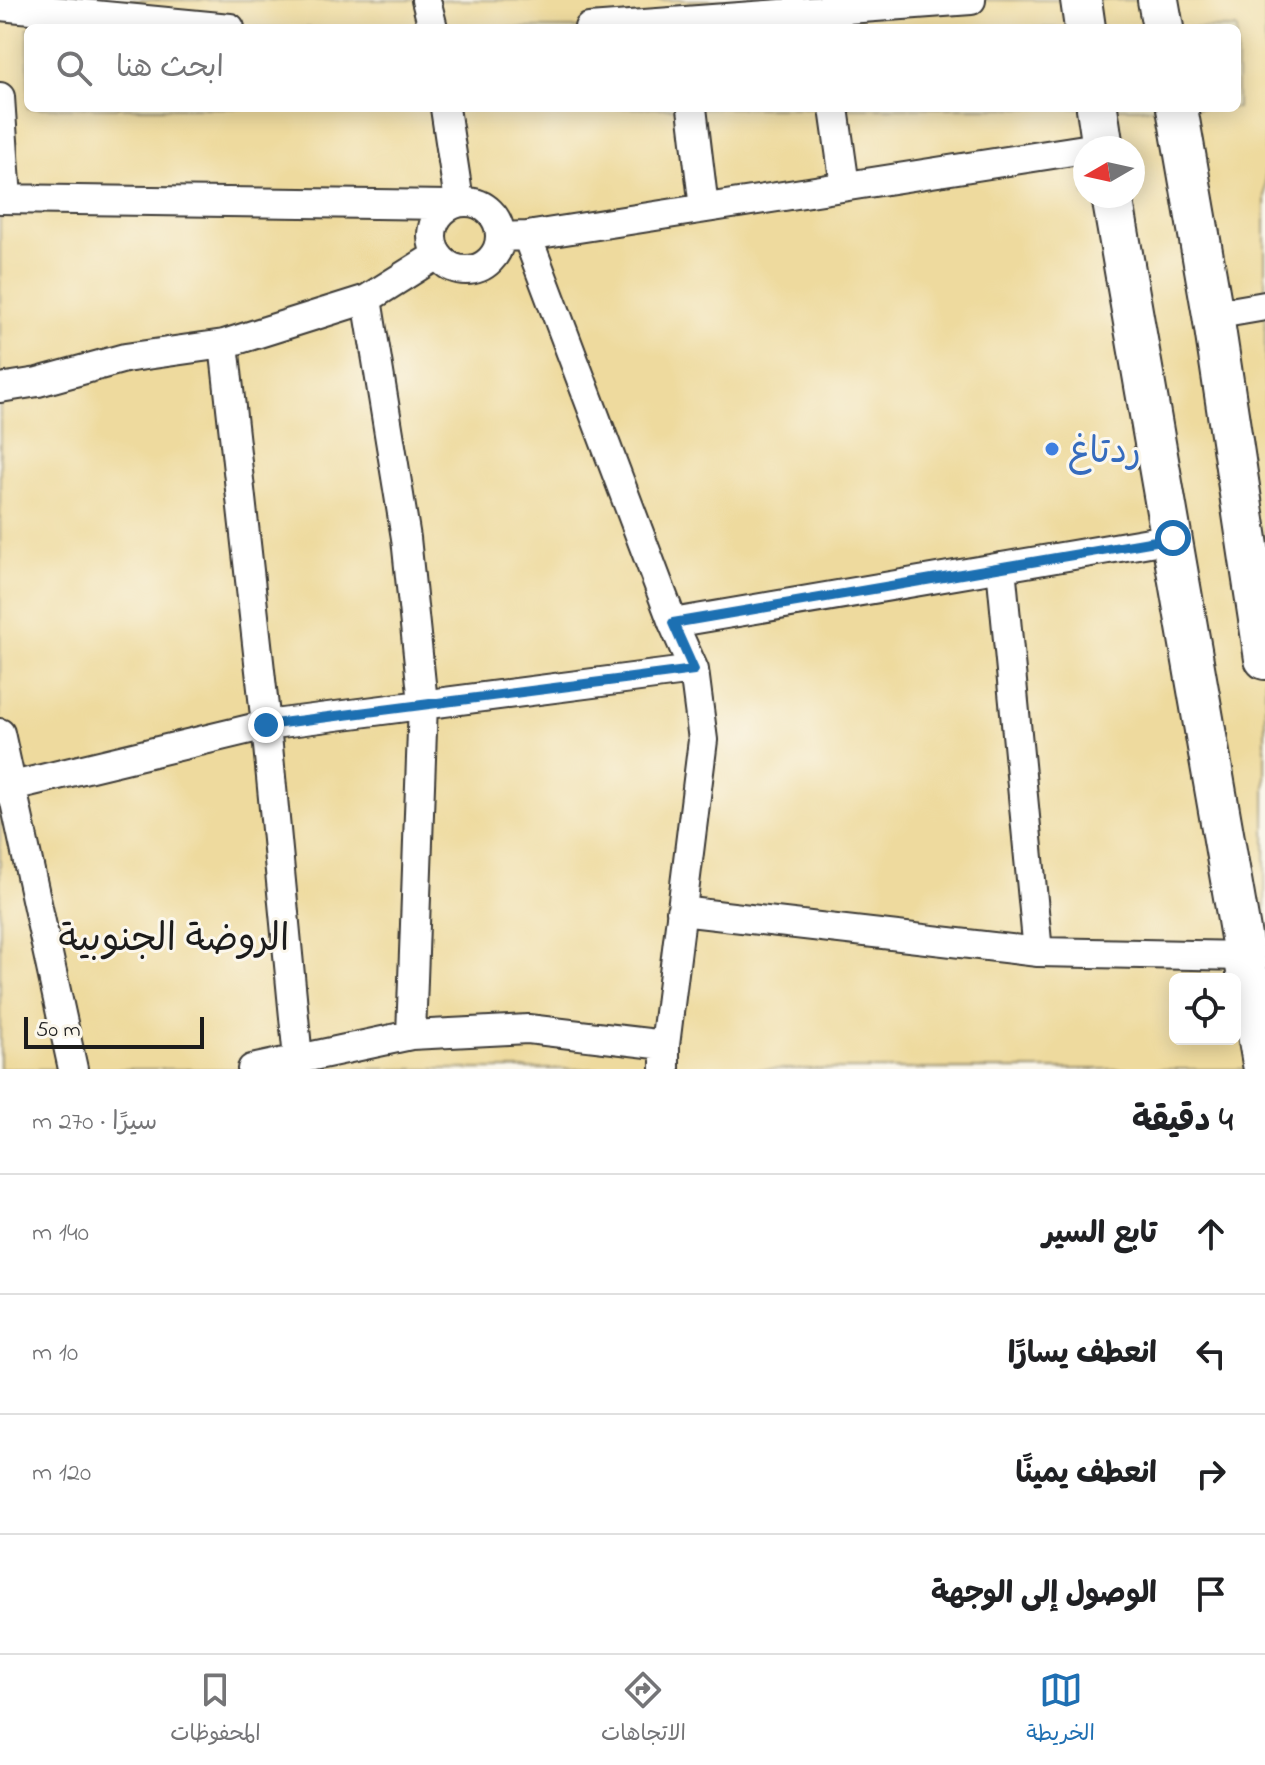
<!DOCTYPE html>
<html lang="ar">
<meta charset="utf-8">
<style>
:root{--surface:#fff;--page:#f2f2f2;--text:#202124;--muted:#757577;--line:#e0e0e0;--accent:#1f6fb2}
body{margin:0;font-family:"Indie Flower","Playpen Sans Arabic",sans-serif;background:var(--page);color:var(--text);direction:rtl}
.controls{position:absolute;right:24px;bottom:24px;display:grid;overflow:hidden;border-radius:12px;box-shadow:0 4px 20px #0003}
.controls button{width:72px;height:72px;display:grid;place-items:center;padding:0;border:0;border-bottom:2px solid var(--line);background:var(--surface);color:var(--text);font:40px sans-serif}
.compass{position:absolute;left:1073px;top:136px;width:72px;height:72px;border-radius:50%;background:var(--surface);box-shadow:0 4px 20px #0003;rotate:261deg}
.scale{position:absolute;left:24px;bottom:20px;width:180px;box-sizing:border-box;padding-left:8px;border:4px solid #1c1c1c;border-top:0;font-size:22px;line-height:28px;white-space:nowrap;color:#1c1c1c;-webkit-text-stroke:6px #fbf7ec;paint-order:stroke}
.stop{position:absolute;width:24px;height:24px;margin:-18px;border:6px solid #1f6fb2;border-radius:50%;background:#fff}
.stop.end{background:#1f6fb2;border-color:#fff;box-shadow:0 2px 8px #0008}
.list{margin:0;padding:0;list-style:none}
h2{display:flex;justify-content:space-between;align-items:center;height:104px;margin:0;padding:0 32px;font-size:34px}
h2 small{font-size:26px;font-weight:400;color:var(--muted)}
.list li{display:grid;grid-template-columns:52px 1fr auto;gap:24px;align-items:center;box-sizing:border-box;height:120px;padding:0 32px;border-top:2px solid var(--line)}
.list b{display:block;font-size:30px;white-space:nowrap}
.list em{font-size:26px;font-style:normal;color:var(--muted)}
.icon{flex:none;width:44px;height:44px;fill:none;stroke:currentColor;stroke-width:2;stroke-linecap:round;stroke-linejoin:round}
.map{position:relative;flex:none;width:1265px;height:1069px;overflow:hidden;direction:ltr}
.search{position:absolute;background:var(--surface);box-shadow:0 4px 20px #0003;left:24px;right:24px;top:24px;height:88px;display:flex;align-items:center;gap:20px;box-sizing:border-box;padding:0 28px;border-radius:12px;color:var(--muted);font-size:30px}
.sheet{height:584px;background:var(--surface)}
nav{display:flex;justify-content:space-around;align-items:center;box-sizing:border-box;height:112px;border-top:2px solid var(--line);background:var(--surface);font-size:22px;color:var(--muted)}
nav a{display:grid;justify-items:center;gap:4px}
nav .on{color:var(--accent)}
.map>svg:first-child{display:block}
</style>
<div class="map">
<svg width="1265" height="1069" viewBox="0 0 1265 1069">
<rect width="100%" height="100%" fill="#fbf7ec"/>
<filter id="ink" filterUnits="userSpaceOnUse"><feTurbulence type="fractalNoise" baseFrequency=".0125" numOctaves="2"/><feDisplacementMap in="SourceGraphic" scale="16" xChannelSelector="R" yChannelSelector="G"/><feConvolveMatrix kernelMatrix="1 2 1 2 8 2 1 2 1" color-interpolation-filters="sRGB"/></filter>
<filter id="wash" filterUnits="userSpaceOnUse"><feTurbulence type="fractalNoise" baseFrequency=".006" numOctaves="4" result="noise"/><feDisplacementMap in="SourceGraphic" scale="32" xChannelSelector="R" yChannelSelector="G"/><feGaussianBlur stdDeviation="1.8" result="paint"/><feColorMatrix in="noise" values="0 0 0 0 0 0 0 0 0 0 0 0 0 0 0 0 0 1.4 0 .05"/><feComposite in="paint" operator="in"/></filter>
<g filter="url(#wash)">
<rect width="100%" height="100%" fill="#e7e0ba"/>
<path fill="#eeda9e" stroke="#857b5d" stroke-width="2" fill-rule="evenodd" d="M0,0H1265V1069H0ZM28,28H1237V108H28ZM1085,148H1133V196H1085ZM1175,979H1235V1039H1175Z"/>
</g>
<g filter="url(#ink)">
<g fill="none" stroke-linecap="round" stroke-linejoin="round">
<g stroke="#3a3934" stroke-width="32">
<path id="street" d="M426,0L433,28
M0,6L230,28
M589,28L971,0
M0,97L7,199
M445,108L459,201
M692,108L704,208
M834,108L845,186
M0,199L449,205
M432 236a34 34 0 1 1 68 0a34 34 0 1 1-68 0Z
M527,236L673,623L694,670L703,740L665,1045V1069
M500,237L527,236L1085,149
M367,299L406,538L423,703L411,1035
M1213,315L1265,306
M224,344L266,725L298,1059
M0,388L38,382L125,358L224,344L367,299L437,255
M1001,567L1038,952
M673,623L1173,538
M0,733L73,1069
M0,789L266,725L694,670
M681,911L1038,952L1245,956
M252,1069L411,1035L528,1029L665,1045"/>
</g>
<g stroke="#3a3934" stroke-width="44">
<path id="secondary" d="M1081,0L1085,28
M1158,0L1163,28
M1097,108L1103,148
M1177,108L1213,315L1265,659
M1112,196L1264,1069"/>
</g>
<use href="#street" stroke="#fff" stroke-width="28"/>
<use href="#secondary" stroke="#fff" stroke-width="40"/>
</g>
</g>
<g fill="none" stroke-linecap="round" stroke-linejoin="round" filter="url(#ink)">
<path stroke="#1f6fb2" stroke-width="10" d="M266,725L694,670L673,623L1173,538"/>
</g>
<circle fill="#3f7fe0" stroke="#fbf7ec" stroke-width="3" cx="1052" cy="449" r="8"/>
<g text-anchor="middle" stroke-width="6" stroke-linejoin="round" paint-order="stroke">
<g font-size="36" fill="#366cbe" stroke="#fbf7ec" text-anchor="start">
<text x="1068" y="462">ردتاغ</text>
</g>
<g font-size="38" fill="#1c1c1c" stroke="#fbf7ec">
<text x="174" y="950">الروضة الجنوبية</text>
</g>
</g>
</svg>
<div class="controls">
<button><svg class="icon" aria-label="locate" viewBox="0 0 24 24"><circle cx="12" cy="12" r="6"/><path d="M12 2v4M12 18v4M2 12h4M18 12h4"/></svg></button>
</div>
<svg class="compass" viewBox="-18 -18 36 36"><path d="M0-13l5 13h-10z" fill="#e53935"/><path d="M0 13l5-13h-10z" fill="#757577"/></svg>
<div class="scale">50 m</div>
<div class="stop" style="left:1173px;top:538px"></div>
<div class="stop end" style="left:266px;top:725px"></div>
<div class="search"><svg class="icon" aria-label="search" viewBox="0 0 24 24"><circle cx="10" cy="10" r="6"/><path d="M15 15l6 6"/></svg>ابحث هنا</div>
</div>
<section class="sheet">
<h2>4 دقيقة<small>سيرًا · 270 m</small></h2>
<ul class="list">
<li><svg class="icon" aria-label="ahead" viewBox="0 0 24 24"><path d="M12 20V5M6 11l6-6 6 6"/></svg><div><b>تابع السير</b></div><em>140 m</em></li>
<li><svg class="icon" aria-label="left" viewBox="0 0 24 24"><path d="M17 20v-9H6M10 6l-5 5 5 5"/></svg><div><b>انعطف يسارًا</b></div><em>10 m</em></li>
<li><svg class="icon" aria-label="right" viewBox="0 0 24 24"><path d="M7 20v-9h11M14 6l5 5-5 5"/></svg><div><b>انعطف يمينًا</b></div><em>120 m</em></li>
<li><svg class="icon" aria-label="arrive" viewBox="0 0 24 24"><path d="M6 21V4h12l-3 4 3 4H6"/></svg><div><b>الوصول إلى الوجهة</b></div></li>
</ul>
</section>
<nav>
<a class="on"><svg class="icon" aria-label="map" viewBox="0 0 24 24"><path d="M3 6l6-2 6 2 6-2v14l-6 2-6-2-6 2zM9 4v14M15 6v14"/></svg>الخريطة</a>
<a><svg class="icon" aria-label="directions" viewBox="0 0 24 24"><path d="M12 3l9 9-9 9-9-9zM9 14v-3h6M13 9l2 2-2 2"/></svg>الاتجاهات</a>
<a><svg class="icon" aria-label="saved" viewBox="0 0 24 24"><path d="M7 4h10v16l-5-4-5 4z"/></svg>المحفوظات</a>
</nav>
